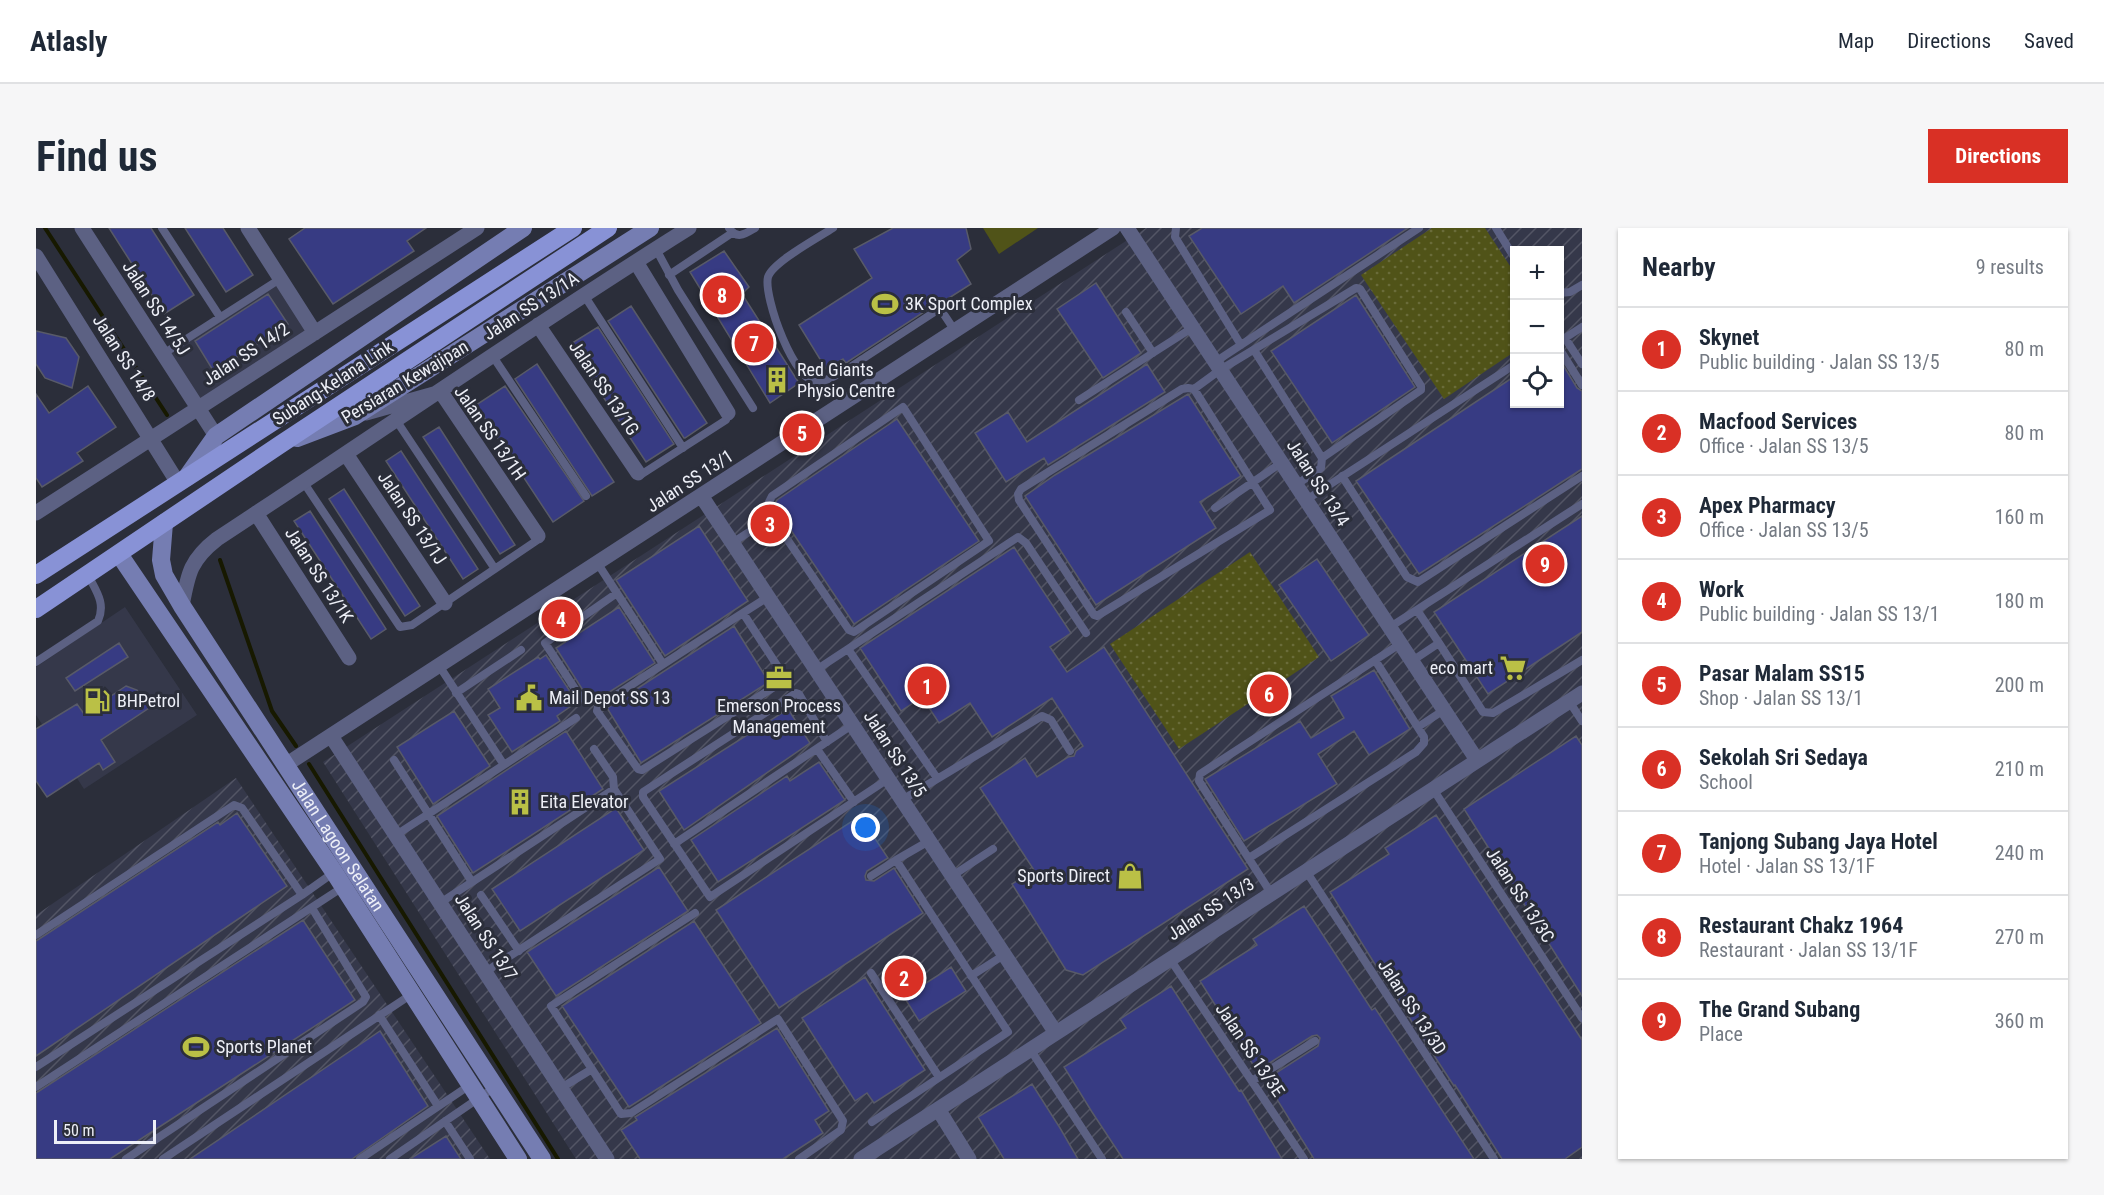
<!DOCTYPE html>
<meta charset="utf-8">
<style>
:root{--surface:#fff;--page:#f6f6f7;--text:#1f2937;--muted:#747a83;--line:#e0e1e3;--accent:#d93025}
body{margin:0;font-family:"Roboto Condensed",sans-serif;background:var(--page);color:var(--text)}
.controls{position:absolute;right:18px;top:18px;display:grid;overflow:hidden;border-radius:0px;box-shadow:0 2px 4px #0004}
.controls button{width:54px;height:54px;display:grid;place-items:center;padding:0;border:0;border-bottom:2px solid var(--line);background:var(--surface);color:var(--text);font:30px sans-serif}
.scale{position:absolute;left:18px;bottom:15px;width:102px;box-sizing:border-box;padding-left:6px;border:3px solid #edeff7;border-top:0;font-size:16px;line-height:21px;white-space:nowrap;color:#edeff7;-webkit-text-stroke:4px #2b2e3a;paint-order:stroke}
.you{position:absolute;left:830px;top:600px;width:21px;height:21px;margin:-15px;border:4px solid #fff;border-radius:50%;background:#1a73e8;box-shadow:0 0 0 9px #1a73e833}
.badge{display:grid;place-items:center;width:39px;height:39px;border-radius:50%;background:var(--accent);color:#fff;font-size:20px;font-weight:700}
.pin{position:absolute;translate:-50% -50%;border:3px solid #fff;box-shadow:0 2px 6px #0006}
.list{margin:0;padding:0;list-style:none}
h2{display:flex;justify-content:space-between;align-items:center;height:78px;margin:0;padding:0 24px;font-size:26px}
h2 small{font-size:20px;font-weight:400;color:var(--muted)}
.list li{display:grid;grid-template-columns:39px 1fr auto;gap:18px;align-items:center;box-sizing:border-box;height:84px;padding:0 24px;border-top:2px solid var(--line)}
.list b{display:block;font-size:22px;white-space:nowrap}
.list p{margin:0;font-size:20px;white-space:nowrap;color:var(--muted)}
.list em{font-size:20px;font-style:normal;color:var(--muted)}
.icon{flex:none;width:33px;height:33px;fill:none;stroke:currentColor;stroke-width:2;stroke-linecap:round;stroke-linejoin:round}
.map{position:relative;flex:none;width:1546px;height:931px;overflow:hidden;border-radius:0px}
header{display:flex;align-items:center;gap:36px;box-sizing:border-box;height:84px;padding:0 30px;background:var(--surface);border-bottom:2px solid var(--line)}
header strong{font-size:28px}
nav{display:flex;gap:33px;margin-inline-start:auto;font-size:21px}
.intro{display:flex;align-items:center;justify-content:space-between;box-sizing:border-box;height:144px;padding:0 36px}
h1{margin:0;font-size:42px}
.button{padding:15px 27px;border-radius:0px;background:var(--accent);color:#fff;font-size:21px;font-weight:700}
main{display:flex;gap:36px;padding:0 36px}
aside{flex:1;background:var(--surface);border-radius:0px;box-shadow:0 2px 4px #0004}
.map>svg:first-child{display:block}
</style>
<header>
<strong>Atlasly</strong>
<nav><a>Map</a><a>Directions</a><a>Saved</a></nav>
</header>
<div class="intro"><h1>Find us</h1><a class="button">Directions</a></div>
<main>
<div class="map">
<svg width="1546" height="931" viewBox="0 0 1546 931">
<defs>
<pattern id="industrial-furrows" width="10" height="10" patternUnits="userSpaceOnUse" patternTransform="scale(1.5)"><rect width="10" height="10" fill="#35384a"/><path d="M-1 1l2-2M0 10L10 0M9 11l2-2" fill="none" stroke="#535565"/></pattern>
<pattern id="grass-dots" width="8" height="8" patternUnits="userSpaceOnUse" patternTransform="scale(1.5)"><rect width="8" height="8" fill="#505318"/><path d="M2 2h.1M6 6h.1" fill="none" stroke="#6a6c3a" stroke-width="1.8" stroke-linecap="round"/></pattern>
</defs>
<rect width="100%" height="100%" fill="#2b2e3a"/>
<path fill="#35384a" d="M242,57L272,103L162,174L132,126Z
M89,379L161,487L48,561L0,487V439Z"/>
<path fill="url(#industrial-furrows)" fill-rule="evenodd" d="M1110,0H1546V931H540L287,534ZM1478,22H1524V176H1478Z
M200,550L454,931H0V687Z"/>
<path fill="url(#grass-dots)" d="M1396,0H1449L1478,44V124L1408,171L1325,47Z
M1214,324L1283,429L1143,521L1074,416Z"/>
<path fill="#505318" d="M947,0H1002L963,26Z"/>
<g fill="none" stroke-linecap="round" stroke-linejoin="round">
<path stroke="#171900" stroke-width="4" d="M9,0L131,187
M184,332L236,483L260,518
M273,536L522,931"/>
</g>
<path fill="#373b83" stroke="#585a68" stroke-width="1.5" d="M73,0H115L158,67L128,86Z
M149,0H187L217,47L190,64Z
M269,0H390L371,13L378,23L297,76L253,11Z
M857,0H930L935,21L921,32L935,56L902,77L897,78L810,135L807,131L790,141L763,97L836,50L818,21Z
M1166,0H1372L1258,75L1247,58L1205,86L1153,8Z
M688,23L713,59L706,66L763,155L734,175L654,44Z
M1060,55L1105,125L1067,150L1021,81Z
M232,66L252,96L178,144L159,113Z
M1320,67L1379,159L1296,215L1235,123Z
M595,78L671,195L649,210H648L572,93Z
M562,99L638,216L610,234L533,117Z
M0,103L30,110L43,129L36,160L9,150L0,136Z
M1524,132L1541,160L1546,163V241L1383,346L1320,253L1479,148V176H1524Z
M501,136L578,254L556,268L479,151Z
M1111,136L1129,164L1012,237L1008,230L970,254L939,205L972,184L991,214Z
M52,158L80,199L41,225L47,233L6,259L0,250V166L13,185Z
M469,158L548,273L517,294L440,177Z
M1152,166L1205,248L1164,274L1180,300L1060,377L989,268L1019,247Z
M861,191L943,313L818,396L738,277L741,272Z
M403,199L479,317L464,326L387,209Z
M365,223L442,341L427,351L350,233Z
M308,261L384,378L369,388L293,271Z
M274,283L350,401L335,411L258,293Z
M1546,288V404L1452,466L1398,384Z
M663,298L712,373L629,428L580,352Z
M978,319L1035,405L1014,419L1031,444L1068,419L1212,641L1047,747L1030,742L976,656L998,642L944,560L989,530L1001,549L1032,529L1038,528L1040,523L1047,518L1016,470L956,509L934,475L903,495L886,469L865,483L824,420Z
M1281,331L1333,407L1295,433L1243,357Z
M583,379L619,435L564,470L561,465L551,472L550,467L520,420Z
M698,398L733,454L605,535L571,480Z
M83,415L92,429L39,463L30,450Z
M510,427L541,474L521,488L524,493L476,524L452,487L464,480L452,461L502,429L504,431Z
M1338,442L1374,501L1333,527L1318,503L1282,526L1301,556L1208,613L1169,551L1264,493L1275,510L1308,490L1295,468Z
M90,458L101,462L113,480L65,512L79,534L67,542L63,535L11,569L0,553V501L41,476L48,486Z
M752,481L774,515L648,602L623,563Z
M418,483L454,538L397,576L361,519Z
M530,503L567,561L437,645L401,588Z
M1540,508L1546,517V768L1428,581Z
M783,534L809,572L682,654L655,612L751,548L754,553Z
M580,580L608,622L484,703L456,661Z
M201,585L251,658L0,828V713L182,594L184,597Z
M1400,587L1546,812V919L1529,931H1466L1419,857L1418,858L1350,754L1294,664L1353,626L1349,620Z
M824,588L852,630L831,643L829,648L830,652L838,653L858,640L887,685L743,780L680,682Z
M623,639L652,683L520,768L491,724Z
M1268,678L1336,782L1339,780L1438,931H1278L1229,852L1282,818L1284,810L1281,807L1276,808L1221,843L1164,753L1221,717L1217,711Z
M267,692L319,772L74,931H0V865Z
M658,693L725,795L593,879L526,778Z
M915,739L930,763L883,793L868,769Z
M829,749L889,842L838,875L831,865L819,873L766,790Z
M1135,758L1203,863L1205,862L1246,931H1087L1056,884L1028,839L1090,800L1084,791Z
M741,800L793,883L779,892L787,905L747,931H604L585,902L601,892L599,889Z
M344,803L392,878L316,931H154Z
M996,856L1024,900L1042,931H968L942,889Z
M410,908L425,931H374Z"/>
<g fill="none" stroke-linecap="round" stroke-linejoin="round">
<path stroke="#5c6183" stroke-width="8" d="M126,0L184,89
M693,0C701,12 709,6 719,0
M797,0C782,10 737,34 732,49C727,68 759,158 783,154C800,150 817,137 831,128C854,113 877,98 900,83L907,85L919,103
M1140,0L1139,9L1205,117
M1460,0L1478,29
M620,21L642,62L717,180
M633,47L696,5
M1524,65L1534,64L1546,57
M548,67L647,220
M1090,84L1117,125
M1546,99L1529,110L1546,136
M1218,122L1286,230L1285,240L1260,257
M1524,122L1546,157
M127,126L244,51
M456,127L550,268
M1179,134L1383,0
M1152,160L1158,161L1234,282L1061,388L1058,387L983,272L982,266L985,261L1146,161Z
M1158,161L1184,142L1320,60L1324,61L1385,158V162L1286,230
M1043,172L1156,100
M867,179L953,313L818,404L813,402L736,289L732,276L736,268Z
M360,192L459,341
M602,245L606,246L690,192L692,185
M1306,248L1371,349L1382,354L1546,248
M268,255L364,399L376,397L500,313L502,308
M1270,272L1478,137
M1179,280L1245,235
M696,315L736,289
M562,336L627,436
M1381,382L1403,415
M707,385L744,442V451L738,459L606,542L602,541L561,483L562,479C618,442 675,405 732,369
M1354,399L1546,276
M812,421L901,550
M1376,433L1403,415L1447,484L1457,485L1546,432
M0,434L62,393C70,375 60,363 52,347
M404,439L468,537
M780,442L982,309L990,315L1050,405
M420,465L485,422
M545,470L509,415L581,365
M1533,473L1546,493
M1382,499L1408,482
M791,514L763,466L760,465L607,564V569L674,669L852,551
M781,521L818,574
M358,532L436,654
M1397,561L1546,790
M866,572L1006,488L1015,492L1034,523
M360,607L540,490
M638,616L816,497
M1213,630L1380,524L1388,515V509L1339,432
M860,632L893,613
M1270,643L1458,931
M835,648L860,632L972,804L836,894
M916,648L957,621
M1235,665L1163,553L1164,546L1364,416
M445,667L483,723
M404,675L578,561
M659,685L515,778L585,886L595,885L742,791L807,893L805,902L763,931
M0,707L198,577L206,580L266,667
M1134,731L1268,931
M449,744L624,631L578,561L577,549L558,521
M835,745L903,849
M935,748L968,727
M343,787L402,878
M994,821L1066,931
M0,839L266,667L297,645
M1216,853L1279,813
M0,859L307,659
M525,860L556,841
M409,893L434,931
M90,931L327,774L330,769L276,680
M127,931L376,766
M324,931L434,857
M354,931L459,859"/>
<path stroke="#5c6183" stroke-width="15" d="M46,0L180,208
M212,0L279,105
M1091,0L1441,532
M0,28L142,255
M600,34L692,185
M502,97L602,245
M330,185L405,164L502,308
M310,226L409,375
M666,269L1020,805
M0,285L441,0
M220,285L313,430
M146,378C152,346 154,332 181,311C338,208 493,100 653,0
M295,508L571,931
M251,536L1077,0
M902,881L933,931
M825,931L1546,465"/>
<g stroke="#757db2" stroke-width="18">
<path d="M261,210L319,188L614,0"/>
<path d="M151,249L180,208L487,0"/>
<path id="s1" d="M128,295L125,332L128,347L146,378L506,931"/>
<path d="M83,326L298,644L482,931"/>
</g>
<path stroke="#8892d6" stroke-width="18" d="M0,347L537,0
M0,381L245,216L572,0"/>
</g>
<defs>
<g id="stadium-bare" transform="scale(2.07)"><path d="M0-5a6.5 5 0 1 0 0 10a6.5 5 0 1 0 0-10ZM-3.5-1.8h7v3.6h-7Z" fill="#bac046" stroke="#2b2e3a" stroke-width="2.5" paint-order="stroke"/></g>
<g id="building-bare" transform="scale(2.07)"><path d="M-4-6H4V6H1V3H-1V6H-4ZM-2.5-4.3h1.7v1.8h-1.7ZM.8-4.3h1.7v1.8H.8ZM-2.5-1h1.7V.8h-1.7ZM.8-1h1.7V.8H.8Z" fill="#bac046" stroke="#2b2e3a" stroke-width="2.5" paint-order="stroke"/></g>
<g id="supermarket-bare" transform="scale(2.07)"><path d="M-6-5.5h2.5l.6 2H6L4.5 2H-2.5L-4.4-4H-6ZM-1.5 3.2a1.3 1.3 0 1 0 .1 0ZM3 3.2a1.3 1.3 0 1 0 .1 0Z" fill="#bac046" stroke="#2b2e3a" stroke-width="2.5" paint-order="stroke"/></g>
<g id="office-bare" transform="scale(2.07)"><path d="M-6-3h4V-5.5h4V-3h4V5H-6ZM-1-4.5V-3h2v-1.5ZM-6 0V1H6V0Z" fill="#bac046" stroke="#2b2e3a" stroke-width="2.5" paint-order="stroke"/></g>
<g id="civic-bare" transform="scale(2.07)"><path d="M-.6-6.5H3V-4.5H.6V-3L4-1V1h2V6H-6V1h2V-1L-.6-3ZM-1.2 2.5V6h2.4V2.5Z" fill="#bac046" stroke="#2b2e3a" stroke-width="2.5" paint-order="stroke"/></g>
<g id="fuel-bare" transform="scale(2.07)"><path d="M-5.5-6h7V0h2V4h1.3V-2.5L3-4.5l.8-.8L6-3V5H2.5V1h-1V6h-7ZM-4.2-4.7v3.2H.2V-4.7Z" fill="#bac046" stroke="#2b2e3a" stroke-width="2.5" paint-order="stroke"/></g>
<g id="shop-bare" transform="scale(2.07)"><path d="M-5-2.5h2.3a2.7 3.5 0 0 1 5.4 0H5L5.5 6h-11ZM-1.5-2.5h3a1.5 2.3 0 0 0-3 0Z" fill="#bac046" stroke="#2b2e3a" stroke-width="2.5" paint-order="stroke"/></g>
</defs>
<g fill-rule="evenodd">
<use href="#stadium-bare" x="849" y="76"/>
<use href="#building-bare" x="741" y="152"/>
<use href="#supermarket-bare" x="1477" y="440"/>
<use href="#office-bare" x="743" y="450"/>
<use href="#civic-bare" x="493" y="470"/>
<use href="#fuel-bare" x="61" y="473"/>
<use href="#building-bare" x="484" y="574"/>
<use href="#shop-bare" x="1094" y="648"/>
<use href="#stadium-bare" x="160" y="819"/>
</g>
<g text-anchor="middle" stroke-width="6" stroke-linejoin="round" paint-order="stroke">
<g font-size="18" fill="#edeff7" stroke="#2b2e3a" text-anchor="start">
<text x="869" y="82">3K Sport Complex</text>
<text x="761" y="148">Red Giants<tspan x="761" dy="21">Physio Centre</tspan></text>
<text x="1457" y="446" text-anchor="end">eco mart</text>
<text x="513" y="476">Mail Depot SS 13</text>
<text x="81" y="479">BHPetrol</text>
<text x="743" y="484" text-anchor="middle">Emerson Process<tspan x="743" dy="21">Management</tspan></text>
<text x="504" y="580">Eita Elevator</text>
<text x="1074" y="654" text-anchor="end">Sports Direct</text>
<text x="180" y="825">Sports Planet</text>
</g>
<g font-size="18" fill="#edeff7" stroke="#2b2e3a">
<text transform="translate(495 78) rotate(-33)" y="6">Jalan SS 13/1A</text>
<text transform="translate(120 80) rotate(57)" y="6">Jalan SS 14/5J</text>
<text transform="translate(210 126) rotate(-33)" y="6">Jalan SS 14/2</text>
<text transform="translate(88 130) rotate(57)" y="6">Jalan SS 14/8</text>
<text transform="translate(369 154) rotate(-31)" y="6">Persiaran Kewajipan</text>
<text transform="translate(297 155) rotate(-33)" y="6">Subang-Kelana Link</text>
<text transform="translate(568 160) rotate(56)" y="6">Jalan SS 13/1G</text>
<text transform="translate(454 205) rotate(55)" y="6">Jalan SS 13/1H</text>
<text transform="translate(654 253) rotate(-33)" y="6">Jalan SS 13/1</text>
<text transform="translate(1282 255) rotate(57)" y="6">Jalan SS 13/4</text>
<text transform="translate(376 290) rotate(56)" y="6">Jalan SS 13/1J</text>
<text transform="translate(283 347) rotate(57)" y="6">Jalan SS 13/1K</text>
<text transform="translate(859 526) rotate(57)" y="6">Jalan SS 13/5</text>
<text dy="6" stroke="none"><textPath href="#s1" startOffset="374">Jalan Lagoon Selatan</textPath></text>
<text transform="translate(1484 667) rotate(57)" y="6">Jalan SS 13/3C</text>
<text transform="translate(1175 681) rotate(-33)" y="6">Jalan SS 13/3</text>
<text transform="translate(450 709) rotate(57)" y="6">Jalan SS 13/7</text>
<text transform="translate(1376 779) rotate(57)" y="6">Jalan SS 13/3D</text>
<text transform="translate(1214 822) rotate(56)" y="6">Jalan SS 13/3E</text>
</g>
</g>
</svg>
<div class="controls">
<button>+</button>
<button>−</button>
<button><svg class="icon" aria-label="locate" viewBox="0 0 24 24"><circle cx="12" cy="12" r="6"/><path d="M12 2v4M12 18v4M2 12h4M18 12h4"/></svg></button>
</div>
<div class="scale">50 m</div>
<div class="you"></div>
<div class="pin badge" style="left:891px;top:458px">1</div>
<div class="pin badge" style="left:868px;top:750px">2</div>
<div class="pin badge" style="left:734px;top:296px">3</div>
<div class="pin badge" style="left:525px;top:391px">4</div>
<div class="pin badge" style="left:766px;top:205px">5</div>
<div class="pin badge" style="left:1233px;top:466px">6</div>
<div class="pin badge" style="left:718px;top:115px">7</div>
<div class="pin badge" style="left:686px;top:67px">8</div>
<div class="pin badge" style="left:1509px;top:336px">9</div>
</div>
<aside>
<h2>Nearby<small>9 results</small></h2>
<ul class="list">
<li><span class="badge">1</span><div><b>Skynet</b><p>Public building · Jalan SS 13/5</p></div><em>80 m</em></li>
<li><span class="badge">2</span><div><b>Macfood Services</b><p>Office · Jalan SS 13/5</p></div><em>80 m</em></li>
<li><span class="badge">3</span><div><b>Apex Pharmacy</b><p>Office · Jalan SS 13/5</p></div><em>160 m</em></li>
<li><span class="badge">4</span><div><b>Work</b><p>Public building · Jalan SS 13/1</p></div><em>180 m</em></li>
<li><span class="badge">5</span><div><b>Pasar Malam SS15</b><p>Shop · Jalan SS 13/1</p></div><em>200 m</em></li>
<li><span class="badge">6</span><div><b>Sekolah Sri Sedaya</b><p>School</p></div><em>210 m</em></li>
<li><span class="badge">7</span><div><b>Tanjong Subang Jaya Hotel</b><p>Hotel · Jalan SS 13/1F</p></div><em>240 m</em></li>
<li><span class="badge">8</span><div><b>Restaurant Chakz 1964</b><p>Restaurant · Jalan SS 13/1F</p></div><em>270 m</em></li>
<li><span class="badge">9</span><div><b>The Grand Subang</b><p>Place</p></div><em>360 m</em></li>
</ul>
</aside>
</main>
